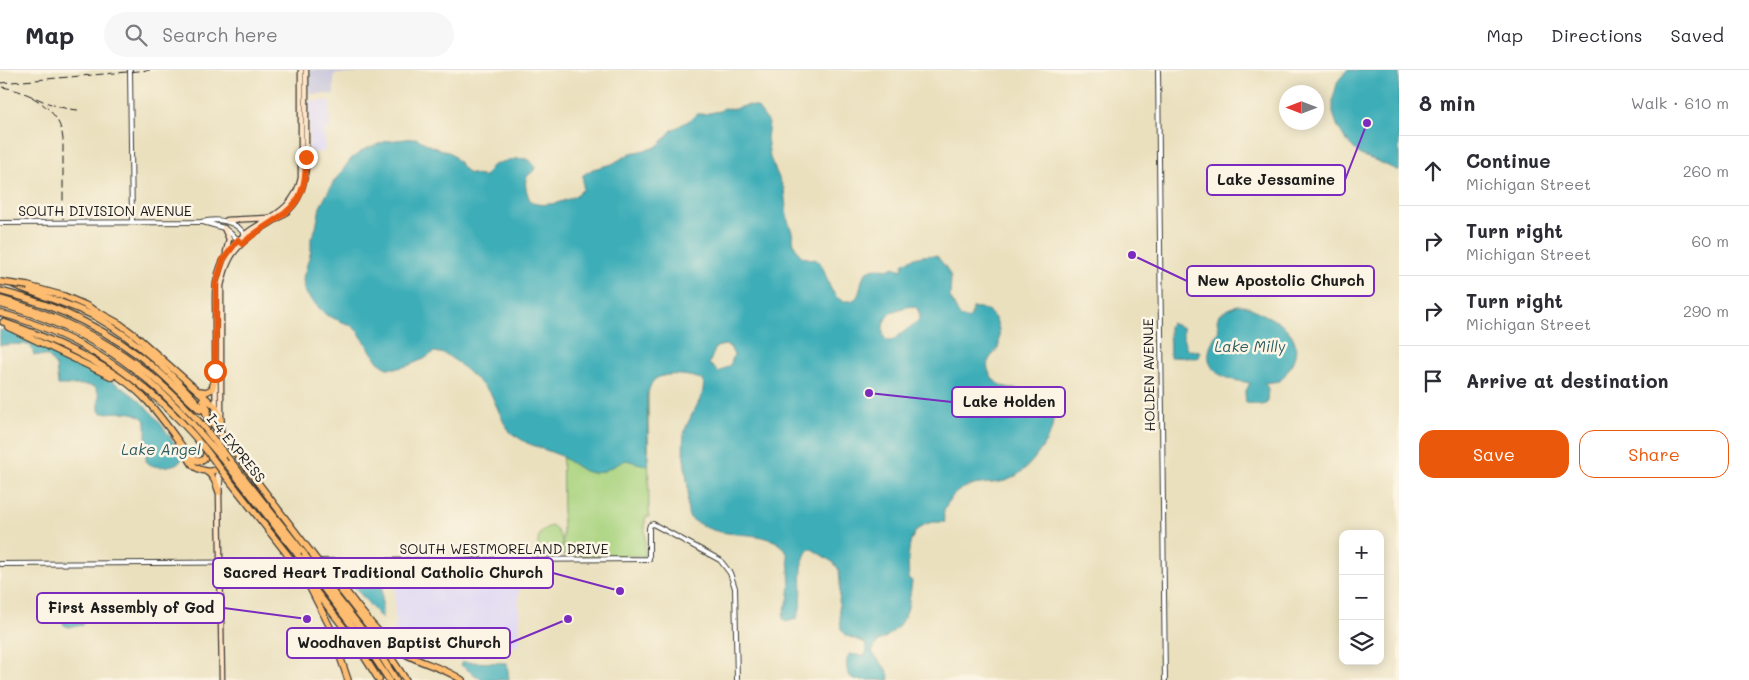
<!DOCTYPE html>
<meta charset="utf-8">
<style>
:root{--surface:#fff;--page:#f7f7f7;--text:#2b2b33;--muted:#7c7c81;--line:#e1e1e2;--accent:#ea580c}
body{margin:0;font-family:Mali,sans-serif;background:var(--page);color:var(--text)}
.controls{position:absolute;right:15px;bottom:15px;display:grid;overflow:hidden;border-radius:10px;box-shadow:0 2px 12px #0003}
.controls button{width:45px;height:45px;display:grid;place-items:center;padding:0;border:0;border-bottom:1px solid var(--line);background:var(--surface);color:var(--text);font:25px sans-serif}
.compass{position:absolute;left:1279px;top:15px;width:45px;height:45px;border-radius:50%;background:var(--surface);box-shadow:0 2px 12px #0003;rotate:270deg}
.stop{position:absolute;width:15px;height:15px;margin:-11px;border:4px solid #ea580c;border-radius:50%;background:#fff}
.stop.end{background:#ea580c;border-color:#fff;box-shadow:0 1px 5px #0008}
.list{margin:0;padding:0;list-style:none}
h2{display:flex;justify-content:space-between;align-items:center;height:65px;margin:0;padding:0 20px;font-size:21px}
h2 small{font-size:16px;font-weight:400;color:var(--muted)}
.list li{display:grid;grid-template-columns:32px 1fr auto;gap:15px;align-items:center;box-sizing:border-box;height:70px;padding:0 20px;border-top:1px solid var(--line)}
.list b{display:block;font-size:19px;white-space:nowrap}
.list p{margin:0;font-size:16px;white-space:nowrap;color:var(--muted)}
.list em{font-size:16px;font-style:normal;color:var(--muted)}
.actions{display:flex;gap:10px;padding:15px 20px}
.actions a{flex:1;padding:11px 0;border:1px solid var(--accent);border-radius:15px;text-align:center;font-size:18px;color:var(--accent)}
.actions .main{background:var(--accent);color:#fff}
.icon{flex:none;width:28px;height:28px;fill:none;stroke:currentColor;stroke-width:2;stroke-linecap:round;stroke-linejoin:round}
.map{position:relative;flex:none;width:1399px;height:610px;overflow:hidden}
header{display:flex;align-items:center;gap:30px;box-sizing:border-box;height:70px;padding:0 25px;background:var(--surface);border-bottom:1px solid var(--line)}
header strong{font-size:24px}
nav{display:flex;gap:28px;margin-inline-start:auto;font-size:18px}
.search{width:350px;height:45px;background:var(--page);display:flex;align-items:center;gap:12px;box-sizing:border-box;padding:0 18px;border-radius:28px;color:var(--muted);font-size:19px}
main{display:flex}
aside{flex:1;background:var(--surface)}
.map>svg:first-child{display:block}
</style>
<header>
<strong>Map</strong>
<div class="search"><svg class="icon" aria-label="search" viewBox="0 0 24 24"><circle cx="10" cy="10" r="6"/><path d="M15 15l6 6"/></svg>Search here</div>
<nav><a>Map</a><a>Directions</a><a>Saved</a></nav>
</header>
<main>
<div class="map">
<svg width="1399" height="610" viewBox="0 0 1399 610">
<rect width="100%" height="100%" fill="#fcf5e5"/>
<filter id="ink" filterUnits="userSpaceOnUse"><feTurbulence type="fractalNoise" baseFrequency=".02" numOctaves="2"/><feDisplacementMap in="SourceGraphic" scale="10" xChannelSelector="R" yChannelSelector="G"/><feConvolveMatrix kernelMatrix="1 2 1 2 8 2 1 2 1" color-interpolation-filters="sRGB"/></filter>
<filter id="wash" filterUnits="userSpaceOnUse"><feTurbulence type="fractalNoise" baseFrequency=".0096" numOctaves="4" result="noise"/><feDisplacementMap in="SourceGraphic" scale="20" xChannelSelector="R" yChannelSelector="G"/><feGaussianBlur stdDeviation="1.12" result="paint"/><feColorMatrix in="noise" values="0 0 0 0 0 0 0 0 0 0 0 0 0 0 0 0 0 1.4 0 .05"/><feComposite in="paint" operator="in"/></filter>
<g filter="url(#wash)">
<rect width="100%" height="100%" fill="#eae0be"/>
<path fill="#ddd5f6" d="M309,31H330V59H325V81L317,83L309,81Z
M515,491L518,496L520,574L519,576H410L405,574L398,570L395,563V493Z"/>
<path fill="#c2c1dc" d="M309,0H357L356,4H334V24H309Z"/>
<path fill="#a9d37f" stroke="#62784e" d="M648,318L649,447L645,448V486H563L562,319Z
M551,456C561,461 564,473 561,483L557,484L550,482L543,484L539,481C536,469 539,460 551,456Z"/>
<path fill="#3dadb8" stroke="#2c646a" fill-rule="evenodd" d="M1347,0H1399V101L1377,91L1360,85L1345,69L1337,55L1333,43V28L1338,11Z
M749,35L757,37L769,53L767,68L770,88L784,119L787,148L792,162L794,174L798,182L803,187L817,190L821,194C826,203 827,214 833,222C836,227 839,230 845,231C866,233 856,209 868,201C875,196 883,199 891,199L894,197L902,200L903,194C912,187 926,184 937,186L947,199L951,207L950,227L960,246L968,249L971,246L973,238C979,237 981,238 987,241C999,248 1000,260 999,274C999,284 981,288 990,304C1003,330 1041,309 1052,340C1054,347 1053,358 1049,366C1041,381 1026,403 1008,410C988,417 964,408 949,431C944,438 942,444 945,452C940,453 934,451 929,453C905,460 908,490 909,509L912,511C911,517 909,538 906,543C901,555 890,567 878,571L872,582L887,600L890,610H853C845,600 845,595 849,584L864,586L867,581L865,573L847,566L841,559L839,536L840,513L839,500L834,493L812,479L808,480C795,499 808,528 796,549L786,552L783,549C783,541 786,537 788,530C791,517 789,501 788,488C785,462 740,466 721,462C709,460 698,454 689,447C686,437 688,430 688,420C687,402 681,383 684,365C687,346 707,328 703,310C691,305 665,301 654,310C650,314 649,320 647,326L648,396L626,390L602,402L593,403L584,401L559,385L527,373L511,363L504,353L491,324L476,309L457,292L445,284L434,282L424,289L407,296L398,298H387L378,292L359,263L352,256L326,245L310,229L304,220L303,208L311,181V168L316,158L320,137L333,113L351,89L365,79L387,71L416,68L431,76L451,83L468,103L485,107C487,104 488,100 491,97C497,92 519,87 527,89C531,90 533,94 535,98C533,103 530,103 527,107C523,114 528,126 531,132C544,139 575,130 583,119V105L593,99L612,94L631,83L654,78L660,74L672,60L690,50L696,44H704L720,41L724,38L733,39ZM912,236L917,238L920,245L918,251L893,270H886C883,266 883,263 883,258C884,242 898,239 912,236ZM725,275L730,277L734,285L730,295L719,302L709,294L716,277Z
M1237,235C1249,235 1256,241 1267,246C1300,262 1305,282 1280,311L1264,313L1268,318L1267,333L1263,335L1246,333L1245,323L1250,313C1242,311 1234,311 1227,308C1201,298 1207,277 1219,260L1217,251L1219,244Z
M1171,253L1183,258V268L1187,279L1200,282L1198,288L1170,287L1169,256Z
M0,260C17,261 35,273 50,280C81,295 122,312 146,337C161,352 172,369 182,387L180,392C171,397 153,400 146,391V353C139,338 115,343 102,343L99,341V324L95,317L86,315H58L56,296L48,286L34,285L31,276L24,274L0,275Z
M377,503L381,504L382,507V547H380L346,507L349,504Z
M65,542L82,544L83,555L69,557L64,555L61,547Z
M462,592L507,593L509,610H482L461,595Z"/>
</g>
<g filter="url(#ink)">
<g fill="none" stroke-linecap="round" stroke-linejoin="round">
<g stroke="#3b3934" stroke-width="6">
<path id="tertiary" d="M130,0L132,152
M1158,0L1165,610
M203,152L224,158L240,171
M0,153L201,152C218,148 237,150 246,167
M317,491L649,489V458L650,455L653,454L720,490L730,503L735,518L737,610
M0,494L303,492"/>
</g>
<g stroke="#3b3934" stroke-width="7">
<path id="secondary" d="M227,150L268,148
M224,158L229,169L226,182
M216,374C216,333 215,292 215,251C216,239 214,226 216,213C218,201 223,188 231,178C254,148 292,150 301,108V0
M221,379V216C224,204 227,191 235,181C264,144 301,157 306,96V0
M217,381L218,411
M221,399L219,422L222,610"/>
</g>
<g stroke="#3b3934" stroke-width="8">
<path id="motorway" d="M14,215C41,226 70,234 96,247C139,271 173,305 205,341L207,346
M28,216L64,226L85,235L120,254L136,266L216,337L221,350
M0,221C57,235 112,262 157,300C172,313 185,327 200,340
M0,229C82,252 147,292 203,356
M0,234C85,257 145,298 202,365
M0,243C82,265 148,311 203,376
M3,252C46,266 117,297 147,331C160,345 171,361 182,376C186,382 189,391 194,396C202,402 215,404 222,395
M8,257L112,307
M200,321L206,322L212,319L215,308
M227,372L313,485
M225,384L305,485
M190,387L198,391C203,391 205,389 206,384L208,340L203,329
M226,393L298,485
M206,401C214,406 216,414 219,422
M226,406L287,484
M298,498L355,572L379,610
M308,498L362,569L389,610
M314,498L375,576L396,610
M323,498L332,503C352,528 375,564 402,582C421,594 444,597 462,610
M307,512L330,557L348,610
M335,513L378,568L406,610"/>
</g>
<use href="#tertiary" stroke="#fff" stroke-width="4"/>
<use href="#secondary" stroke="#fee4c6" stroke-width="4.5"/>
<use href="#motorway" stroke="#fdbc70" stroke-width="5.5"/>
<path stroke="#1c1c1c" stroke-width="1" stroke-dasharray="8 4" stroke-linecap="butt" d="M0,13L150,0
M2,17C30,21 47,38 78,40
M32,27C49,37 61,49 63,69V149"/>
<g stroke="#3b3934" stroke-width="8" stroke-linecap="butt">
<path id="motorway-bridge" d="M0,212L28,216
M207,346L227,372
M203,356L225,384
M202,365L226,393
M203,376L226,406
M287,484L298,498
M298,485L308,498
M305,485L314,498
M313,485L323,498"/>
</g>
<use href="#motorway-bridge" stroke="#fdbc70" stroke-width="5.5"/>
</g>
</g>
<g fill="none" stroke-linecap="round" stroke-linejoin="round" filter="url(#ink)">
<path stroke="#ea580c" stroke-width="6" d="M215,301L216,213L223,190L238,170L242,174C278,141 307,147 306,87"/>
</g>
<g text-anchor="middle" stroke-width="5" stroke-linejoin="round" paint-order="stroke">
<g font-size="14" fill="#1c1c1c" stroke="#fcf5e5">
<text x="105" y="146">SOUTH DIVISION AVENUE</text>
<text transform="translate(1149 305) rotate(-91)" y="5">HOLDEN AVENUE</text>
<text transform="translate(236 378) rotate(51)" y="5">I-4 EXPRESS</text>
<text x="504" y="484">SOUTH WESTMORELAND DRIVE</text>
</g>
<g font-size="15" font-style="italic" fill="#2b5d62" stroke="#fcf5e5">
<text x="1250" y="282">Lake Milly</text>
<text x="161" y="385">Lake Angel</text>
</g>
</g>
<path fill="none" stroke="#7b2cbf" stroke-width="2" d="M1367 53L1345 110M1132 185L1187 211M869 323L952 332M620 521L553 503M307 549L224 538M568 549L510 573"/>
<g fill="#7b2cbf" stroke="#fcf5e5" stroke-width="2">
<circle cx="1367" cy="53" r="5"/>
<circle cx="1132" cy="185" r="5"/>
<circle cx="869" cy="323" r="5"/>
<circle cx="620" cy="521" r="5"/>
<circle cx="307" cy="549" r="5"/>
<circle cx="568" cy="549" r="5"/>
</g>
<g fill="#fcf5e5" stroke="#7b2cbf" stroke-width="2">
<rect x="1207" y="95" width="138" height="30" rx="5"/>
<rect x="1187" y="196" width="187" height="30" rx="5"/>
<rect x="952" y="317" width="113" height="30" rx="5"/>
<rect x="213" y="488" width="340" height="30" rx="5"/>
<rect x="37" y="523" width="187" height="30" rx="5"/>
<rect x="287" y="558" width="223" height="30" rx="5"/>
</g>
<g font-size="15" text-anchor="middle" font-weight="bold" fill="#1c1c1c">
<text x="1276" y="115">Lake Jessamine</text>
<text x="1281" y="216">New Apostolic Church</text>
<text x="1009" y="337">Lake Holden</text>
<text x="383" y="508">Sacred Heart Traditional Catholic Church</text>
<text x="131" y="543">First Assembly of God</text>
<text x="399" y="578">Woodhaven Baptist Church</text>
</g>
</svg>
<div class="controls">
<button>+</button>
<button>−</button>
<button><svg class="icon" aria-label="layers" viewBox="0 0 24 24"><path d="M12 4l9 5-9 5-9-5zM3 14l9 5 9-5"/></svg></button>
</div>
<svg class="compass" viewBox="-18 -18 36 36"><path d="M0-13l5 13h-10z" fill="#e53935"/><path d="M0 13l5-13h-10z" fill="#7c7c81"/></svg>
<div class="stop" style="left:215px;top:301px"></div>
<div class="stop end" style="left:306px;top:87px"></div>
</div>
<aside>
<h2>8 min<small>Walk · 610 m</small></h2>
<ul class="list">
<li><svg class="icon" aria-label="ahead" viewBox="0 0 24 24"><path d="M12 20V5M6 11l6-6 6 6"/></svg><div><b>Continue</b><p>Michigan Street</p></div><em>260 m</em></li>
<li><svg class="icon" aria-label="right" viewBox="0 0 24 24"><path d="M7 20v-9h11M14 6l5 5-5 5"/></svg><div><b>Turn right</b><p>Michigan Street</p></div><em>60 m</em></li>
<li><svg class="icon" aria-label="right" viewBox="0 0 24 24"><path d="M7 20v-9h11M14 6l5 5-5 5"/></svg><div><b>Turn right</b><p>Michigan Street</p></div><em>290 m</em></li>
<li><svg class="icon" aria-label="arrive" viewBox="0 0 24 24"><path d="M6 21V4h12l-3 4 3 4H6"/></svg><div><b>Arrive at destination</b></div></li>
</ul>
<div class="actions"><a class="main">Save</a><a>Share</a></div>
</aside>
</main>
